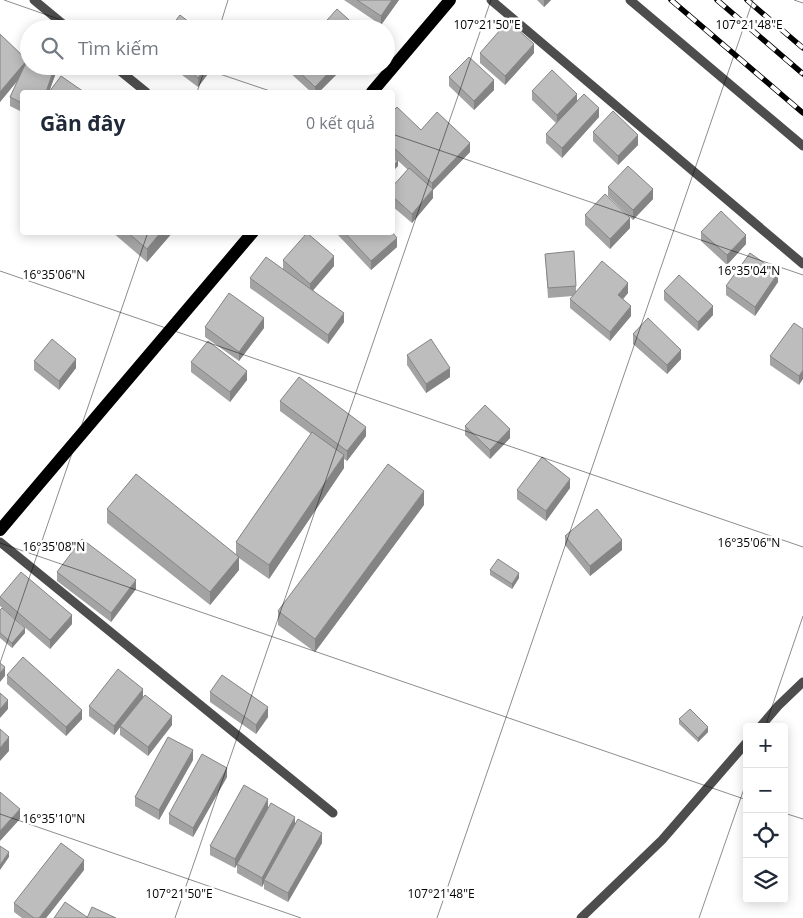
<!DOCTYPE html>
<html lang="vi">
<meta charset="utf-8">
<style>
:root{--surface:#fff;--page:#f6f6f7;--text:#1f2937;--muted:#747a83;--line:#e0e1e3}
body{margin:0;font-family:"Open Sans",sans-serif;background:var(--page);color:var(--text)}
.controls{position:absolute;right:15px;bottom:15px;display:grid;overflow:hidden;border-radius:5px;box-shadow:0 2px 12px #0003}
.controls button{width:45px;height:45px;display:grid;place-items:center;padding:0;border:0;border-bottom:1px solid var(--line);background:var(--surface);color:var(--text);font:25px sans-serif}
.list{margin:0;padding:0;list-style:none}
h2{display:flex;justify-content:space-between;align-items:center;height:65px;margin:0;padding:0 20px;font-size:21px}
h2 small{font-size:16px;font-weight:400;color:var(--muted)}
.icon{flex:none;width:28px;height:28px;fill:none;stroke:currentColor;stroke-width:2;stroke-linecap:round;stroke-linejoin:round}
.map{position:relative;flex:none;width:803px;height:918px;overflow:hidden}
.search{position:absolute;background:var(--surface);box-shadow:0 2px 12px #0003;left:20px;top:20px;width:375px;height:55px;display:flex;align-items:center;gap:12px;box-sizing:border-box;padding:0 18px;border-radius:28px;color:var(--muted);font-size:19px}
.panel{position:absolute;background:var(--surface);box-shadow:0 2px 12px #0003;left:20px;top:90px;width:375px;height:145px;border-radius:5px}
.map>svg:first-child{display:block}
</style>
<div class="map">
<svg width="803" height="918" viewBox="0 0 803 918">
<rect width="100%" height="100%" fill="#fff"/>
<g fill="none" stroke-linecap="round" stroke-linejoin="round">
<path stroke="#4d4d4d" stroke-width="9" d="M34,0L69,29
M491,0L803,264
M630,0L803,146
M114,66L146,92
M0,542L333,813
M760,727L778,706L803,682
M581,918L662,840L747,742"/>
<path stroke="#000" stroke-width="12" d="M372,92L450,0
M0,530L253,232"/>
<g stroke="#000" stroke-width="5.5">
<path id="rail" d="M671,0L803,113
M717,0L803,74
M747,0L803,48"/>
</g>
<use href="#rail" stroke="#fff" stroke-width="4" stroke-dasharray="11" stroke-linecap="butt"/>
</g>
<path fill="#a3a3a3" d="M344,0H399L381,25Z
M537,0H551L544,7Z
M0,34L27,60L57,66V70L49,92H84H22V112L10,106V97L18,80L0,102Z
M480,53H534L505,85L480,63Z
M170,66H214L198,87Z
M287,66H341V70L319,92H311L287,70Z
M449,77L494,90L474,110L449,86Z
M532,91L577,100L599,117L562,158L546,143V134L556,123L532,100Z
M392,112L421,130L470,152L433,190V198L412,223L392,206V187L408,170L392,155Z
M593,132L638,145L618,165L593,141Z
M608,187L653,199L633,220L608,196Z
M585,215L630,228L610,249L585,225Z
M112,232H173L147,262Z
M338,232H392L397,247L371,270L338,235Z
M701,232L746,244L727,265L701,241Z
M545,254L576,286V291L628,293L623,299L631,316L610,341L570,308V299L573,296L548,298Z
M283,260L334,266L313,290L344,322L328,344L250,288V278L283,269Z
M778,282L755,316L726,295V286Z
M664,291L713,315L698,331L664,300Z
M205,327L264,328L239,361L205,337Z
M803,329L799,385L770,365V356Z
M633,334L681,359L667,374L633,344Z
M407,355L450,377L426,393L407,365Z
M34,361L76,368L59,390L34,370Z
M191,362L247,380L230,402L191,372Z
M280,401L366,436L347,461L344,459V468L269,579L239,558V570L210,605L107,523V509L236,554V542L311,434L280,411Z
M465,426L510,438L490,459L465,435Z
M570,488L546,521L517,499V490Z
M424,505L315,652L278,625V611Z
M565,536L622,550L590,576L565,545Z
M490,570L519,578L512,589L490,575Z
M57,572L136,589L111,622L57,581Z
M0,597L72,624L50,649L0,606Z
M0,610L25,633L12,648L0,638Z
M7,675L82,719L66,736L7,684Z
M210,692L268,717L256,734L210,702Z
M143,698L172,725L148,756L120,735V727L114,735L89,716V706Z
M679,719L708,732L698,742L679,724Z
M193,760L159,820L135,806V797Z
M227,777L193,837L169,824V814Z
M268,807L295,824L322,843L288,902L264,889V883L262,887L237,873V865L235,868L210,855V846Z
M84,870L46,918H22L14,912V903Z"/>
<path fill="#848484" d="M392,0H399L381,25V16Z
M544,0H551L544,7Z
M534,44V53L505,85V76Z
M27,60V69L0,102V92Z
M55,66H57V70L49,92H46Z
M207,66H214L198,87V78Z
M335,66H341V70L319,92H315V87Z
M494,80V90L474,110V101Z
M577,94V104L557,124V115Z
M599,108V117L562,158V148Z
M638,135V145L618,165V156Z
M470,143V152L433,190V198L412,223V214L432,191V183Z
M398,161V166L392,172V167Z
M653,189V199L633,220V210Z
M630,218V228L610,249V239Z
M161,232H173L147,262V249Z
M746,235V244L727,265V255Z
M397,238V247L371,270V261Z
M334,256V266L310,294V284Z
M778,273V282L755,316V307Z
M628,283V293L618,305V295Z
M631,306V316L610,341V332Z
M713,306V315L698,331V322Z
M344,313V322L328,344V335Z
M264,318V328L239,361V352Z
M681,350V359L667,374V365Z
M76,359V368L59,390V381Z
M450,368V377L426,393V384Z
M803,370V379L799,385V376Z
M247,371V380L230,402V392Z
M366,427V436L347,461V451Z
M510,429V438L490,459V450Z
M344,455V468L269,579V565Z
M570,479V488L546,521V511Z
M424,491V505L315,652V639Z
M622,540V550L590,576V566Z
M239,557V570L210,605V592Z
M519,573V578L512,589V584Z
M136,580V589L111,622V613Z
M72,615V624L50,649V640Z
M25,628V633L12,648V643Z
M5,667V676L0,682V673Z
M143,689V698L114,735V726Z
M8,700V709L0,718V709Z
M268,707V717L256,734V725Z
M82,710V719L66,736V727Z
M172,716V725L148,756V747Z
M708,727V732L698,742V738Z
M9,737V751L0,761V748Z
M193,750V760L159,820V810Z
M227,768V777L193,837V828Z
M268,799V808L235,868V859Z
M20,809V819L0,841V831Z
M295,817V826L264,880V883L262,887V878Z
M322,833V843L288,902V893Z
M9,852V857L0,870V865Z
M84,860V870L46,918H39Z"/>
<path fill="#bdbdbd" stroke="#848484" d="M357,0H392L381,16Z
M337,9L359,29H319Z
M180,15L198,29H169Z
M508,21L534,44L505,76L480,53Z
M0,34L27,60L0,92Z
M29,56V66H55L46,92H22V103L10,97Z
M469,57L494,80L474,101L449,77Z
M183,66H207L198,78Z
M293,66H335L315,87Z
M552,70L577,94L557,115L532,91Z
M61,76L84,92H49Z
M584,94L599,108L562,148L546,134Z
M397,107L421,130L437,112L470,143L432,183L392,146V112Z
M613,111L638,135L618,156L593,132Z
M392,156L398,161L392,167Z
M628,166L653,189L633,210L608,187Z
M409,168L433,189L412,214L392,196V187Z
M605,194L630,218L610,239L585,215Z
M721,211L746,235L727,255L701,232Z
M127,232H161L147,249Z
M344,232H392L397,238L371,261Z
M307,233L334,256L310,284L283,260Z
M574,251L576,286L548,288L545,254Z
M750,253L778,273L755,307L726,286Z
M266,257L344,313L328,335L250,278Z
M602,261L628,283L618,295L631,306L610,332L570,299Z
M679,275L713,306L698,322L664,291Z
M229,293L264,318L239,352L205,327Z
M648,318L681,350L667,365L633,334Z
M794,323L803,329V370L799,376L770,356Z
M52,339L76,359L59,381L34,361Z
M431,339L450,368L426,384L407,355Z
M208,341L247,371L230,392L191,362Z
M299,377L366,427L347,451L280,401Z
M485,405L510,429L490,450L465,426Z
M312,432L344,455L269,565L236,542Z
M542,457L570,479L546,511L517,490Z
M388,464L424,491L315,639L278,611Z
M136,474L239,557L210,592L107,509Z
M597,509L622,540L590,566L565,536Z
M82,539L136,580L111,613L57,572Z
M498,559L519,573L512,584L490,570Z
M21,572L72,615L50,640L0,597Z
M2,608L25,628L12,643L0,633V610Z
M23,657L82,710L66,727L7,675Z
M0,663L5,667L0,673Z
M118,669L143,689L114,726L89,706Z
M222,675L268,707L256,725L210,692Z
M0,693L8,700L0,709Z
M145,695L172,716L148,747L120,726Z
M690,709L708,727L698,738L679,719Z
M0,729L9,737L0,748Z
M168,737L193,750L159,810L135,797Z
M202,754L227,768L193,828L169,814Z
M244,785L268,799L235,859L210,846Z
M0,792L20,809L0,831Z
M271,803L295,817L262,878L237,864Z
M298,819L322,833L288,893L264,880Z
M61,843L84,860L39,918H34L14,903Z
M0,846L9,852L0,865Z
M65,902L87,917V918H54Z
M92,907L116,918H87Z"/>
<path fill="none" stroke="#000" stroke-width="1" stroke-opacity="0.45" d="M4,0L87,29M794,0L803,3M219,29L228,0M196,66L273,92M197,92L206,66M392,134L803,275M0,271L803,547M0,543L747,800M0,663L148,232M765,727L803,616M784,813L803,819M0,814L301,918M175,918L491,0M437,918L753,0M699,918L747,780"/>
<g font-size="12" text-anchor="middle" fill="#000" stroke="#fff" stroke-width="5" stroke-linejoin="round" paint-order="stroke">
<text x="487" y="29">107°21'50"E</text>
<text x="749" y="29">107°21'48"E</text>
<text x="749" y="275">16°35'04"N</text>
<text x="54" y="279">16°35'06"N</text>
<text x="749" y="547">16°35'06"N</text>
<text x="54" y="551">16°35'08"N</text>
<text x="54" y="823">16°35'10"N</text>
<text x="179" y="898">107°21'50"E</text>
<text x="441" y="898">107°21'48"E</text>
</g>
</svg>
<div class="controls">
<button>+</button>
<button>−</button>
<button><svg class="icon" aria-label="locate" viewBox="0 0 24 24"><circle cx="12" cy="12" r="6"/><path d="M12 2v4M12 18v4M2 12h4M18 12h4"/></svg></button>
<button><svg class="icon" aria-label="layers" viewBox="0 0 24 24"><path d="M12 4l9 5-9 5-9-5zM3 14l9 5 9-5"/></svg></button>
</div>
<div class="search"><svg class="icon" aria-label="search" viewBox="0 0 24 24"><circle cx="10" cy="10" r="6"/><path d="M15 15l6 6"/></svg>Tìm kiếm</div>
<section class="panel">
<h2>Gần đây<small>0 kết quả</small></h2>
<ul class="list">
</ul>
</section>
</div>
